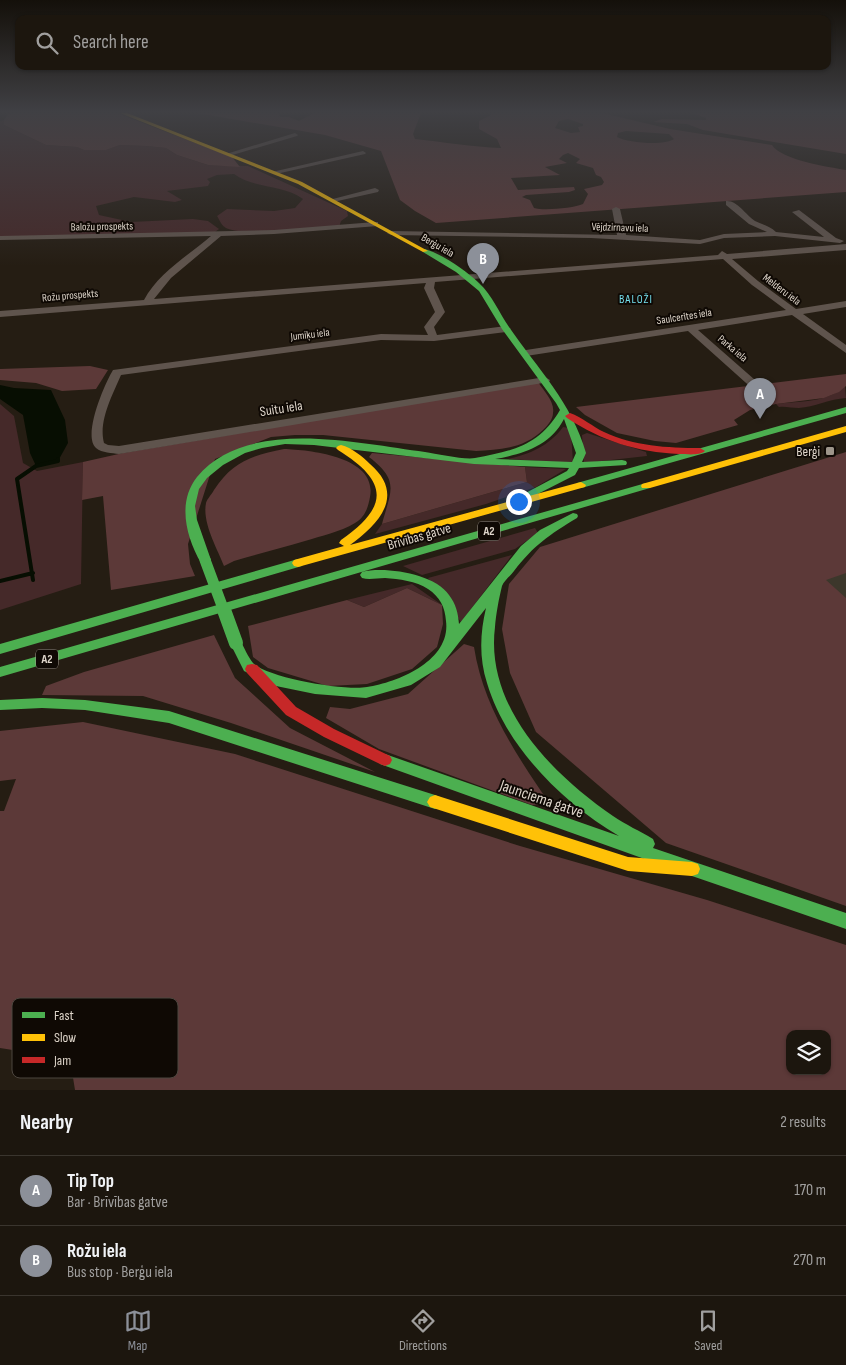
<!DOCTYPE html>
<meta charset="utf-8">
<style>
:root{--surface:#1c160e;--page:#29231c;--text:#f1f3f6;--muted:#a09f9e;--line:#3a352e;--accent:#8c9099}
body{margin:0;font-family:"Sofia Sans Condensed",sans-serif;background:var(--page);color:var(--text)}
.controls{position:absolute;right:15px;bottom:15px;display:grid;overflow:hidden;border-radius:10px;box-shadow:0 1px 4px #0004}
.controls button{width:45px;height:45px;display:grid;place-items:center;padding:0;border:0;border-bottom:1px solid var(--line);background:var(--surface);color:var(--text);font:25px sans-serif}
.you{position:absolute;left:518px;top:501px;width:18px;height:18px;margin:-12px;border:4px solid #fff;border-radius:50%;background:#1a73e8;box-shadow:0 0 0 8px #1a73e833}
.badge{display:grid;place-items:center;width:32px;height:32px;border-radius:50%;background:var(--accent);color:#fff;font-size:16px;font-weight:700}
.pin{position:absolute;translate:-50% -41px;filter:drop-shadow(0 1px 2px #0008)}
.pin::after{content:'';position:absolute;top:26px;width:18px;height:15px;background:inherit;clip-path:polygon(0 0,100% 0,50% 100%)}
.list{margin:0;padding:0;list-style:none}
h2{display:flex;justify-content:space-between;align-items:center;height:65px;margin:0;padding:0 20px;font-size:21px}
h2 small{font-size:16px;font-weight:400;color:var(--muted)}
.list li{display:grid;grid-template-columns:32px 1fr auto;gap:15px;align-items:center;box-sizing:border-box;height:70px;padding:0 20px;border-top:1px solid var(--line)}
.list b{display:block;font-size:19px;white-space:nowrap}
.list p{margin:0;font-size:16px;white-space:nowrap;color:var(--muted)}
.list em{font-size:16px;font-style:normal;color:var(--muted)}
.icon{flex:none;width:28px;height:28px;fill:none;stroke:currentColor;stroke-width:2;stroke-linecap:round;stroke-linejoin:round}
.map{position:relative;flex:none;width:846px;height:1090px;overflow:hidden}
.search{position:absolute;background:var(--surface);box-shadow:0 1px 4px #0004;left:15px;right:15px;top:15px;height:55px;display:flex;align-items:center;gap:12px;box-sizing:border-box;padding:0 18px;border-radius:10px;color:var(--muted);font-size:19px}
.sheet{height:205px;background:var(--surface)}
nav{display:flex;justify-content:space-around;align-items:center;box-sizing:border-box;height:70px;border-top:1px solid var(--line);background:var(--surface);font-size:14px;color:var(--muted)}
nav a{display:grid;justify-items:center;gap:2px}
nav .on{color:var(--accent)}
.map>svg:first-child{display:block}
</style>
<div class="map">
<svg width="846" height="1090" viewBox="0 0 846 1090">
<rect width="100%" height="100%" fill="#251d13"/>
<path fill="#452929" d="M4,120V125L46,145L77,147L84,150H106L120,145L146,146L166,148L177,155L208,165L248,166L347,211L348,216L341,221L339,227C316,228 243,237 226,228C222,226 220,221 217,216L227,209L274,211L295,208L303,199C283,184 254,189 234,174L217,175L207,179L210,182L208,186L167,191L182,200L175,202L134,197L96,206L99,215L131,222L193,219L208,221L219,229L215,232L0,238V121Z
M845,386L846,398C830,399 814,407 799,408C791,408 786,406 779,407L776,404C798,401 828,403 845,386Z
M0,404L14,416L23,463L37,471L83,462L81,584L0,610Z
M563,427L569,428L571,431L573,463L508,459C530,454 549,446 563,427Z
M587,433L646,452L647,456L584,463L582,435Z
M525,467L566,469L536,487L486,504L375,534L382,524L527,482Z
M535,528L538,533L515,549L422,575L403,566Z
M512,555L461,622L428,578Z
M412,584L442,605L407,588L364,607L347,600Z"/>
<path fill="#5c3938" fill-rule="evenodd" d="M13,113H117L232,157L240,167L208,165L177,155L166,148L146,146L120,145L106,150H84L77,147L46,145L4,125V120L8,114Z
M197,113H279L280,117H289L299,121L314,113H421L413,134L415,139C444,142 472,147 501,148L497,139L479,129V121L491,115L490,113H602L670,129L772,145C781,160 829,167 846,170V192L436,223L415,211L400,200L381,151L325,135ZM568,119L583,124V126L578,127L580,132L571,133L555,128L559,121ZM626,131L669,134L674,139C664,146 628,143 617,137L618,133ZM568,153L580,159L576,163L593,168L596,175L601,177L604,182L602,185L584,189L588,194L583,204C574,208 544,211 534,208L530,200L522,197L526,195L569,192L575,190L574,187L518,190L511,178L560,175L545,167L567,163L559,159L563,155Z
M692,113H846V154L703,130L687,124L653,122L662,119L706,120V118Z
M90,366L108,370L96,389L62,391L36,383L0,380V369Z
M846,374V386L839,392L824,398L776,404L750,410L734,420L738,425L676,443L655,441L617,433L585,415L576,407Z
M538,382C544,391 555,402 553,413C553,419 548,425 544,429C525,448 501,450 476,451L323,435H295L271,437L215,459L188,544L190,564L195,576L111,590L103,496L82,500L83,462L123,453Z
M284,449C311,450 378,457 370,497C368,508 365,517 355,523C340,532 321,536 305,541C281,548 258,554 234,561L224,566C217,548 202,523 206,503C207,499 212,494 214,490C232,462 252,455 284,449Z
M846,452V906L666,843L536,732L510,673L502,629L509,584L540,547Z
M372,453L525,467L527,482L382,524C391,490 400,481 369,457Z
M407,588L442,605L443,624L437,647L412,669L367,684L328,686L268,668L253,657L248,626L347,600L364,607Z
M214,635L235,678L290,728L375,772L231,723L143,696L42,695L46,686L84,672Z
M464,644L474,647C483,706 517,756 550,804L532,805L379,749L326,718L330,707L350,709L408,694Z
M83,722L235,754L520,846L707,900L846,945V1090H75L70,1059L0,1048V811H4L16,779L0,781V731ZM790,1034H827V1071H790Z"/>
<path fill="#070e02" d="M0,385L14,388L51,390L65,420L68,443L58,461L36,466L30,453L23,415L0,399Z"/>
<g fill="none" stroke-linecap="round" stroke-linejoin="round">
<path stroke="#070e02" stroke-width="4" d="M33,580L17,479L36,466L58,461V459
M0,581L33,573"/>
</g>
<path fill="#3c372b" d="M846,573V598L826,580Z"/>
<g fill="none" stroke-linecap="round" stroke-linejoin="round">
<path fill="#5f544d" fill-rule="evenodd" d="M295,133L298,135L297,136L229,156L226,154Z
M363,151L366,153L365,154L276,174L272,172Z
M375,188L379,190L378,192L333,202L329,200Z
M726,201C737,200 746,215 755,221C763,225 770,226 776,232L824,237L792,212L799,210L836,238L844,241L840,243L775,236L724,238L700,244L591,238L391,235L387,233L391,231L617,235L612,209L616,207L620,209L626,235L700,240L724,234L767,232L749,224L726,205Z
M375,222H378V226L274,234L221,236L171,278L154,299L718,255L722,251L727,254L846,244V250L732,259L758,281L796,309L846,301V307L803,314L846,345V353L792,315L698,330L763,387L764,389L759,392L755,391L688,331L526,356L521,353L526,350L786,310L752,285L723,259L435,282L434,288L445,312L434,327L437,335L506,326L511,329L506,332L434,341L381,340L121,375C113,394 98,421 104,443L108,445L119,446L545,377L550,380L549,382L119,454C112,453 102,453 96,448C82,436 105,383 113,370L381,334L428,335L424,327L435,312L424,288L426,283L0,317V311L144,300C158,273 189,255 211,236L0,240V236L274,230Z"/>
<path fill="#4caf50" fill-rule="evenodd" d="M425,249C444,255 465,270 479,283C493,296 499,313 509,327C538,369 572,403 586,453L582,462L622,460L626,461L627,463L626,465L579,468L575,475L524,501L520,500L519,498L520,496L567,471L569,468L474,464L314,445L285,444L262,448L245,453L223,465L207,478L199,489L195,506L197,520L211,560L209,563H201C186,537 177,502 197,477C247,416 359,444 425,452C437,454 465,460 475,458C512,451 539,446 560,410L556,403L502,329L479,291L456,272L423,252V250ZM564,419L576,453L572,462L495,459C523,454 550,446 564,419Z
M846,407V413L585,487L581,488L576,485L577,483Z
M646,483L651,486L650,488L0,677V667Z
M573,513L577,514L578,516L577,518C549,535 534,545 514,571C511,575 504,581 502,586C499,598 496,614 495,627C485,707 552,774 613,816C626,825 640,831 653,839L655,844L653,848L846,913V929L692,876L380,764L378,760L380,756L385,754L619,836C563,803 506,747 487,683C479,658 480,633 486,608L440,667L411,685L366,698L315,694L276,686L244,671L230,643L232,640H240C244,647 248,657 253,663C268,678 346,691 367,687C400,682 451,660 446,621C445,607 440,597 428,589C416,581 399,579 385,578C377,578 369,580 362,578L360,575L362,572C385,566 435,574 449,595C456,604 458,613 459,624L521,546L540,530Z
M298,559L304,563L302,566L0,654V644Z
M42,698L85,700L169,711L435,795L440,797L443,802L440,807L435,809L169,723L85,710L42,708L0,710V700Z"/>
<path fill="#ffc107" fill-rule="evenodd" d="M120,113H127L302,182L428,251L423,252L298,184Z
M846,426V432L650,488H642L641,486L642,484Z
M341,445C352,448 362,456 370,464C406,495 379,524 350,545L577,483L581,482L586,485L585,487L298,567L294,566L292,563L294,560L344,546L339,543L341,540C390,506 388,481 338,450L336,448L338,446Z
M435,795L628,857L692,862L698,864L700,869L698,874L692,876L628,871L430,807L427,802L430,797Z"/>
<path fill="#c62828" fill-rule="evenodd" d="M570,413C582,417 593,427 604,432C634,446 667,448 700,448L705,451C699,456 687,454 679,454C637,452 602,441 567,418L565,416Z
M252,664L257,665L296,707L334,729L390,756L392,760L390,764L385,766L380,764L324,737L286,715L247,673L245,669L247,665Z"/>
<path stroke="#4caf50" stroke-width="11" d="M205,560L224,611"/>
<path stroke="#4caf50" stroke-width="14" d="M224,610L236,643"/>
</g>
<linearGradient id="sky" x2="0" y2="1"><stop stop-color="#14100a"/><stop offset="0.42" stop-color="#404044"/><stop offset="1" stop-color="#404044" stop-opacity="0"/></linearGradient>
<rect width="846" height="266" fill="url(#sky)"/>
<rect fill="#9d958a" stroke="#0f0904" stroke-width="2" x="825" y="446" width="10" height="10" rx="2.5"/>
<g text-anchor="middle" stroke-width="4" stroke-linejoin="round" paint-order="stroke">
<g font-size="11" fill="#ded5ca" stroke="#0f0904">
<text transform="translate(102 226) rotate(-1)" y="4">Baložu prospekts</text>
<text transform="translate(620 227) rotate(2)" y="4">Vējdzirnavu iela</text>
<text transform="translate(438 245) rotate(30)" y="4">Berģu iela</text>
<text transform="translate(782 289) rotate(37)" y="4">Melderu iela</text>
<text transform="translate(70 295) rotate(-5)" y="4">Rožu prospekts</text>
<text transform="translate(684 316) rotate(-9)" y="4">Saulcerītes iela</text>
<text transform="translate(310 334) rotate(-7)" y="4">Jumiķu iela</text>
<text transform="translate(733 348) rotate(40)" y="4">Parka iela</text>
</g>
<g font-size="12" letter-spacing="1" fill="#74deec" stroke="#0f0904">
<text x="636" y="303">BALOŽI</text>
</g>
<g fill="#0f0904" stroke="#a0988f" stroke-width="1">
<rect x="478" y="521.5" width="22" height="19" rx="4"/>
<rect x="36" y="649.5" width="22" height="19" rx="4"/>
</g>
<g font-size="12" font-weight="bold" fill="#ded5ca">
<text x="489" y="535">A2</text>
<text x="47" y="663">A2</text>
</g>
<g font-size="14" fill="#ded5ca" stroke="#0f0904">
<text transform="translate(281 408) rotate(-9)" y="5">Suitu iela</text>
<text transform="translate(419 536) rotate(-16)" y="5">Brīvības gatve</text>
</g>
<g font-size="14" fill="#ded5ca" stroke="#0f0904" text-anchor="end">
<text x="820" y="456">Berģi</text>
</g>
<g font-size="16" fill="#ded5ca" stroke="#0f0904">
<text transform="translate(542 798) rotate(19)" y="6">Jaunciema gatve</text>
</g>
</g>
<rect x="12" y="998" width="166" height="80" rx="8" fill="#0f0904" stroke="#4d463f" stroke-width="1"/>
<rect x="22" y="1012" width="23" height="6" fill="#4caf50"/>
<rect x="22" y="1034" width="23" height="7" fill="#ffc107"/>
<rect x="22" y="1057" width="23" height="6" fill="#c62828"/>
<g font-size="14" fill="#ded5ca">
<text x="54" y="1020">Fast</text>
<text x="54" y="1042">Slow</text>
<text x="54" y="1065">Jam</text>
</g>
</svg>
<div class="controls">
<button><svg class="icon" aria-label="layers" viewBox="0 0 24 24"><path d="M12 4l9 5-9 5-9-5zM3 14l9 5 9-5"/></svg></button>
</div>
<div class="you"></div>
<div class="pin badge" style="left:760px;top:419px">A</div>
<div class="pin badge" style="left:483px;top:284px">B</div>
<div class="search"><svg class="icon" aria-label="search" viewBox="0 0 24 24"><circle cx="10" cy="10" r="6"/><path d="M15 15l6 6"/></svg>Search here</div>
</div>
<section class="sheet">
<h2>Nearby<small>2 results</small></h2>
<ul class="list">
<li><span class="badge">A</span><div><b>Tip Top</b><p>Bar · Brīvības gatve</p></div><em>170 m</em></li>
<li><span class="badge">B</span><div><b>Rožu iela</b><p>Bus stop · Berģu iela</p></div><em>270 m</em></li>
</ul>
</section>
<nav>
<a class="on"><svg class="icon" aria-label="map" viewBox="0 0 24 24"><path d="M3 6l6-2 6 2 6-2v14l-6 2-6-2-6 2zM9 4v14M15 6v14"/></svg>Map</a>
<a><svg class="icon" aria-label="directions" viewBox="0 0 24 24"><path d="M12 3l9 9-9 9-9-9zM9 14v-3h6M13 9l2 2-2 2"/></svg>Directions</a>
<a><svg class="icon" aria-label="saved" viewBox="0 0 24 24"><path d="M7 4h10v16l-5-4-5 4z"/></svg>Saved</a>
</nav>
